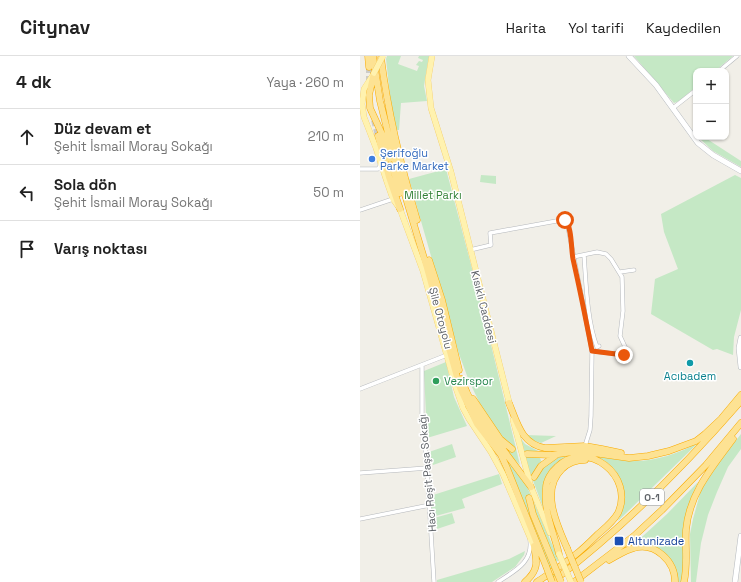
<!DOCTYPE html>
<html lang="tr">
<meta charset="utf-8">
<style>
:root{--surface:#fff;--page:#f2f2f2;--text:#222;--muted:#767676;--line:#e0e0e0}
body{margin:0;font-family:"Space Grotesk",sans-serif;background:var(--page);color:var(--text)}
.controls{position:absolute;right:12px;top:12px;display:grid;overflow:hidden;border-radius:8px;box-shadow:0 1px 3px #0004}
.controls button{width:36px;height:36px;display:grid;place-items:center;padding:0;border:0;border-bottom:1px solid var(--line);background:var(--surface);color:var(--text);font:20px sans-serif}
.stop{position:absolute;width:12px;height:12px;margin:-9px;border:3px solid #ea580c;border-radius:50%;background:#fff}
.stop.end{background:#ea580c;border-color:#fff;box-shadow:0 1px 4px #0008}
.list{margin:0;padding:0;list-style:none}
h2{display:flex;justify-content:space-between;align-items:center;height:52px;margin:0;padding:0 16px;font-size:17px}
h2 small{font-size:13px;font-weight:400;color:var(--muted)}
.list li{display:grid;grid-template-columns:26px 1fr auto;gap:12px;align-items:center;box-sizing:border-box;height:56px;padding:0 16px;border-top:1px solid var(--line)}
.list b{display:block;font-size:15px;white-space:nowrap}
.list p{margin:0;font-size:13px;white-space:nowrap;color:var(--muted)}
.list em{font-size:13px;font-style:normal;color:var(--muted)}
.icon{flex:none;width:22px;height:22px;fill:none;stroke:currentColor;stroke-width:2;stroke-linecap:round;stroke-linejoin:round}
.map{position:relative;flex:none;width:381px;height:526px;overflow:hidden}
header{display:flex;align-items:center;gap:24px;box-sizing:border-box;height:56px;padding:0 20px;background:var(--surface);border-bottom:1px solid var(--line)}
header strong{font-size:19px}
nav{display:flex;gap:22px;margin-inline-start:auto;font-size:14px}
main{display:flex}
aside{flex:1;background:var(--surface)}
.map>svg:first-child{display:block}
</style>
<header>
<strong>Citynav</strong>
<nav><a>Harita</a><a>Yol tarifi</a><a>Kaydedilen</a></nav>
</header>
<main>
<aside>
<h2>4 dk<small>Yaya · 260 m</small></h2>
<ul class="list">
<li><svg class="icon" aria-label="ahead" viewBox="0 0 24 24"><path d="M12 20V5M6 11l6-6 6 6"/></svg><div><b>Düz devam et</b><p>Şehit İsmail Moray Sokağı</p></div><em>210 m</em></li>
<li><svg class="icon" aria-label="left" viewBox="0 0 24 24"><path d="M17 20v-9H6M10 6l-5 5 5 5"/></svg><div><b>Sola dön</b><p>Şehit İsmail Moray Sokağı</p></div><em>50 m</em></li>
<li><svg class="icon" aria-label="arrive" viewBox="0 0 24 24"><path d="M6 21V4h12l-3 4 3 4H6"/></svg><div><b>Varış noktası</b></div></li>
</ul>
</aside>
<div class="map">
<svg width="381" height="526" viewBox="0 0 381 526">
<rect width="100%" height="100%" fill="#f1efe8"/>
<path fill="#c5e8c5" d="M27,0H41L38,8L57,15L59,10L56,9L59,5L62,6L63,4L58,2L59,0H69L64,30L67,45L41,47L39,74H36L31,50L26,3Z
M274,0H373L355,15H336V31L319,45L314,47Z
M338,81H344L381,105V111L353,95Z
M86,113L120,243L160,409L145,394L138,377L122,352L109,325L99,298L49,123Z
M121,119L136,120V128L120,126Z
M375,119L381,122V254L374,281L373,299L357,293L353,294L291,258L295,223L318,213L304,176L301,158Z
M86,306L94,341L107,370L67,382L64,315Z
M381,378V393L368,411L357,436L348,459L341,487L336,526H331L330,478L333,463L341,434L362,402Z
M165,379L196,380L181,387L171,384Z
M159,380L165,388L180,396L167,400L180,402L182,407L180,415C209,385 235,403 270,405C294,406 317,398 338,387L258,465C261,458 264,451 264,444C265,427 255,408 239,402C234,401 228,401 223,401C219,401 215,400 211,400C207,400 201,404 197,407C182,421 181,434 184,454L169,414Z
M92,388L96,401L73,409L69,396Z
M145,401L165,426L199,504L196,506L167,442L199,526H195Z
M139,418L142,428L102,443L105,452L72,461L70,440Z
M338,426C329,445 324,464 323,486C323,499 324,512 322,526H317C315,519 313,511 310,504C303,490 286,487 272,490L307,458Z
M92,457L95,467L77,473L74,462Z
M165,495L164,499L155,511L132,526H77V524L149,503Z"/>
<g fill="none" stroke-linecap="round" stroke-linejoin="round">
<path stroke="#ccccc8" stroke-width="6" stroke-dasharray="6 3" stroke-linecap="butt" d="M9,11V28
M14,64L18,80"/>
<g stroke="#b5b8bc" stroke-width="4.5">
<path id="street" d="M359,15L377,0
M313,52L336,34
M0,113H18L20,110V107
M0,154L33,143
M110,194L131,189L130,177L202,164L207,166L232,295L231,360L230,374L225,390
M224,199C226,226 227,265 237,291L239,290
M213,201L237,196L246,198L251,203L262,221L263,255L260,280L266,293
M260,216L274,214
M232,295L264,299
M62,309V359L67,412L74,526
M0,333L87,299
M0,417L67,412
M0,463L70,449
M138,526C154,515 173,507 170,484"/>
</g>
<g stroke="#b6babf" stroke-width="6">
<path id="secondary" d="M269,0L296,29L338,87L353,99L381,115
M381,282L379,292L381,311
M375,526L381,480"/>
</g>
<g stroke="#f2c960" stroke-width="6">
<path id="primary" d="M72,0L68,24L71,52L91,116L150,350
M13,19L4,33L3,41L2,48L4,61L16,92L27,126L33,143L40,153L63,215L96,332L103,352L109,363L131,396L143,418L175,493
M153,364L171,431L190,477"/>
</g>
<g stroke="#f9ab00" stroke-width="7">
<path id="highway" d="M8,0L9,11
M13,0L20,45L36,109L67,212L100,332L117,368L141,399L147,412L186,510
M21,2C28,57 41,111 57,164
M14,17L9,39L10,52L22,78L30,103
M18,80L29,121L40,153
M33,113L40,137
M69,204L82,244L99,314
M101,323L107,337L121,364L171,431
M113,343L140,383L152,393
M149,347C157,366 161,388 185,392L225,390L242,393L261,397
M167,398L191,399L220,395L269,402L288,400L309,395L336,385L345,378L361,363L381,339
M174,421L181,410L195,400
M169,442L173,458L192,504
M207,492C197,469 180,434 202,413C208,407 216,404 225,404
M249,504C257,500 265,494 274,492C295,486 315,505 315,526
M165,526C179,514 177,506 174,490
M177,526C190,517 203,509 215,499C223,493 230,486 237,479C245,472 253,466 258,457C275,420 227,382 197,411C191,416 186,425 186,432C183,455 194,477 199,498
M192,526C262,473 323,412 381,345
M214,526L274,480L302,454L346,409L381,367
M324,526C328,508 325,492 326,474C329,438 352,411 373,383"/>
</g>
<use href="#street" stroke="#fff" stroke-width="3.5"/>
<use href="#secondary" stroke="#fff" stroke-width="5"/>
<use href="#primary" stroke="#fff2af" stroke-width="5.5"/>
<use href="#highway" stroke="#fde293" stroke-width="6"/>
<g stroke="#f2c960" stroke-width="6" stroke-linecap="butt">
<path id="primary-bridge" d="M14,17L23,0
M199,498L211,526"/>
</g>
<g stroke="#f9ab00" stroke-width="7" stroke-linecap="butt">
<path id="highway-bridge" d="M207,492L221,526
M192,504L201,526
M186,510L192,526"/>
</g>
<use href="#primary-bridge" stroke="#fff2af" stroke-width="5.5"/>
<use href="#highway-bridge" stroke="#fde293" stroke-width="6"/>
</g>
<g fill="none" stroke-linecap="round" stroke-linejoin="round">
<path stroke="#ea580c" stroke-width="5" d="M205,164C212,170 211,193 213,203C220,234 226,264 232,295L264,299"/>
</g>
<circle fill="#3f7fe0" stroke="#fff" stroke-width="1.5" cx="12" cy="103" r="4"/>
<circle fill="#0f9aa8" stroke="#fff" stroke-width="1.5" cx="330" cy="307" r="4"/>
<circle fill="#2e9e5b" stroke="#fff" stroke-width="1.5" cx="76" cy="325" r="4"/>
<rect fill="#1a4fb4" stroke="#fff" stroke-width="1.5" x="254" y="480" width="10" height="10" rx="2"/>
<g text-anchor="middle" stroke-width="3" stroke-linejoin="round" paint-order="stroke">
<rect fill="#fff" stroke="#8f9295" stroke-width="1" x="280" y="433" width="24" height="16" rx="3"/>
<g font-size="10" font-weight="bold" fill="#5f6368">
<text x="292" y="445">O-1</text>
</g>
<g font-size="11" fill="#366cbe" stroke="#fff" text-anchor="start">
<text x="20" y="101">Şerifoğlu<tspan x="20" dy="13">Parke Market</tspan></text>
</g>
<g font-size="11" fill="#348238" stroke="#fff">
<text x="73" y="143">Millet Parkı</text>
</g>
<g font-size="11" fill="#5f6368" stroke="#fff">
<text transform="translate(124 251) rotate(76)" y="4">Kısıklı Caddesi</text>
<text transform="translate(81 262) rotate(75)" y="4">Şile Otoyolu</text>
<text transform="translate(67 417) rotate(-95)" y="4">Hacı Reşit Paşa Sokağı</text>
</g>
<g font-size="11" fill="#0d838f" stroke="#fff">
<text x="330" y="324">Acıbadem</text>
</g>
<g font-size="11" fill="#27864d" stroke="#fff" text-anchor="start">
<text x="84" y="329">Vezirspor</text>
</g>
<g font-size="11" fill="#164399" stroke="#fff" text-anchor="start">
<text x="268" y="489">Altunizade</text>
</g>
</g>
</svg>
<div class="controls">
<button>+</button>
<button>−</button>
</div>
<div class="stop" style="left:205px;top:164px"></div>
<div class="stop end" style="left:264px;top:299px"></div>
</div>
</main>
